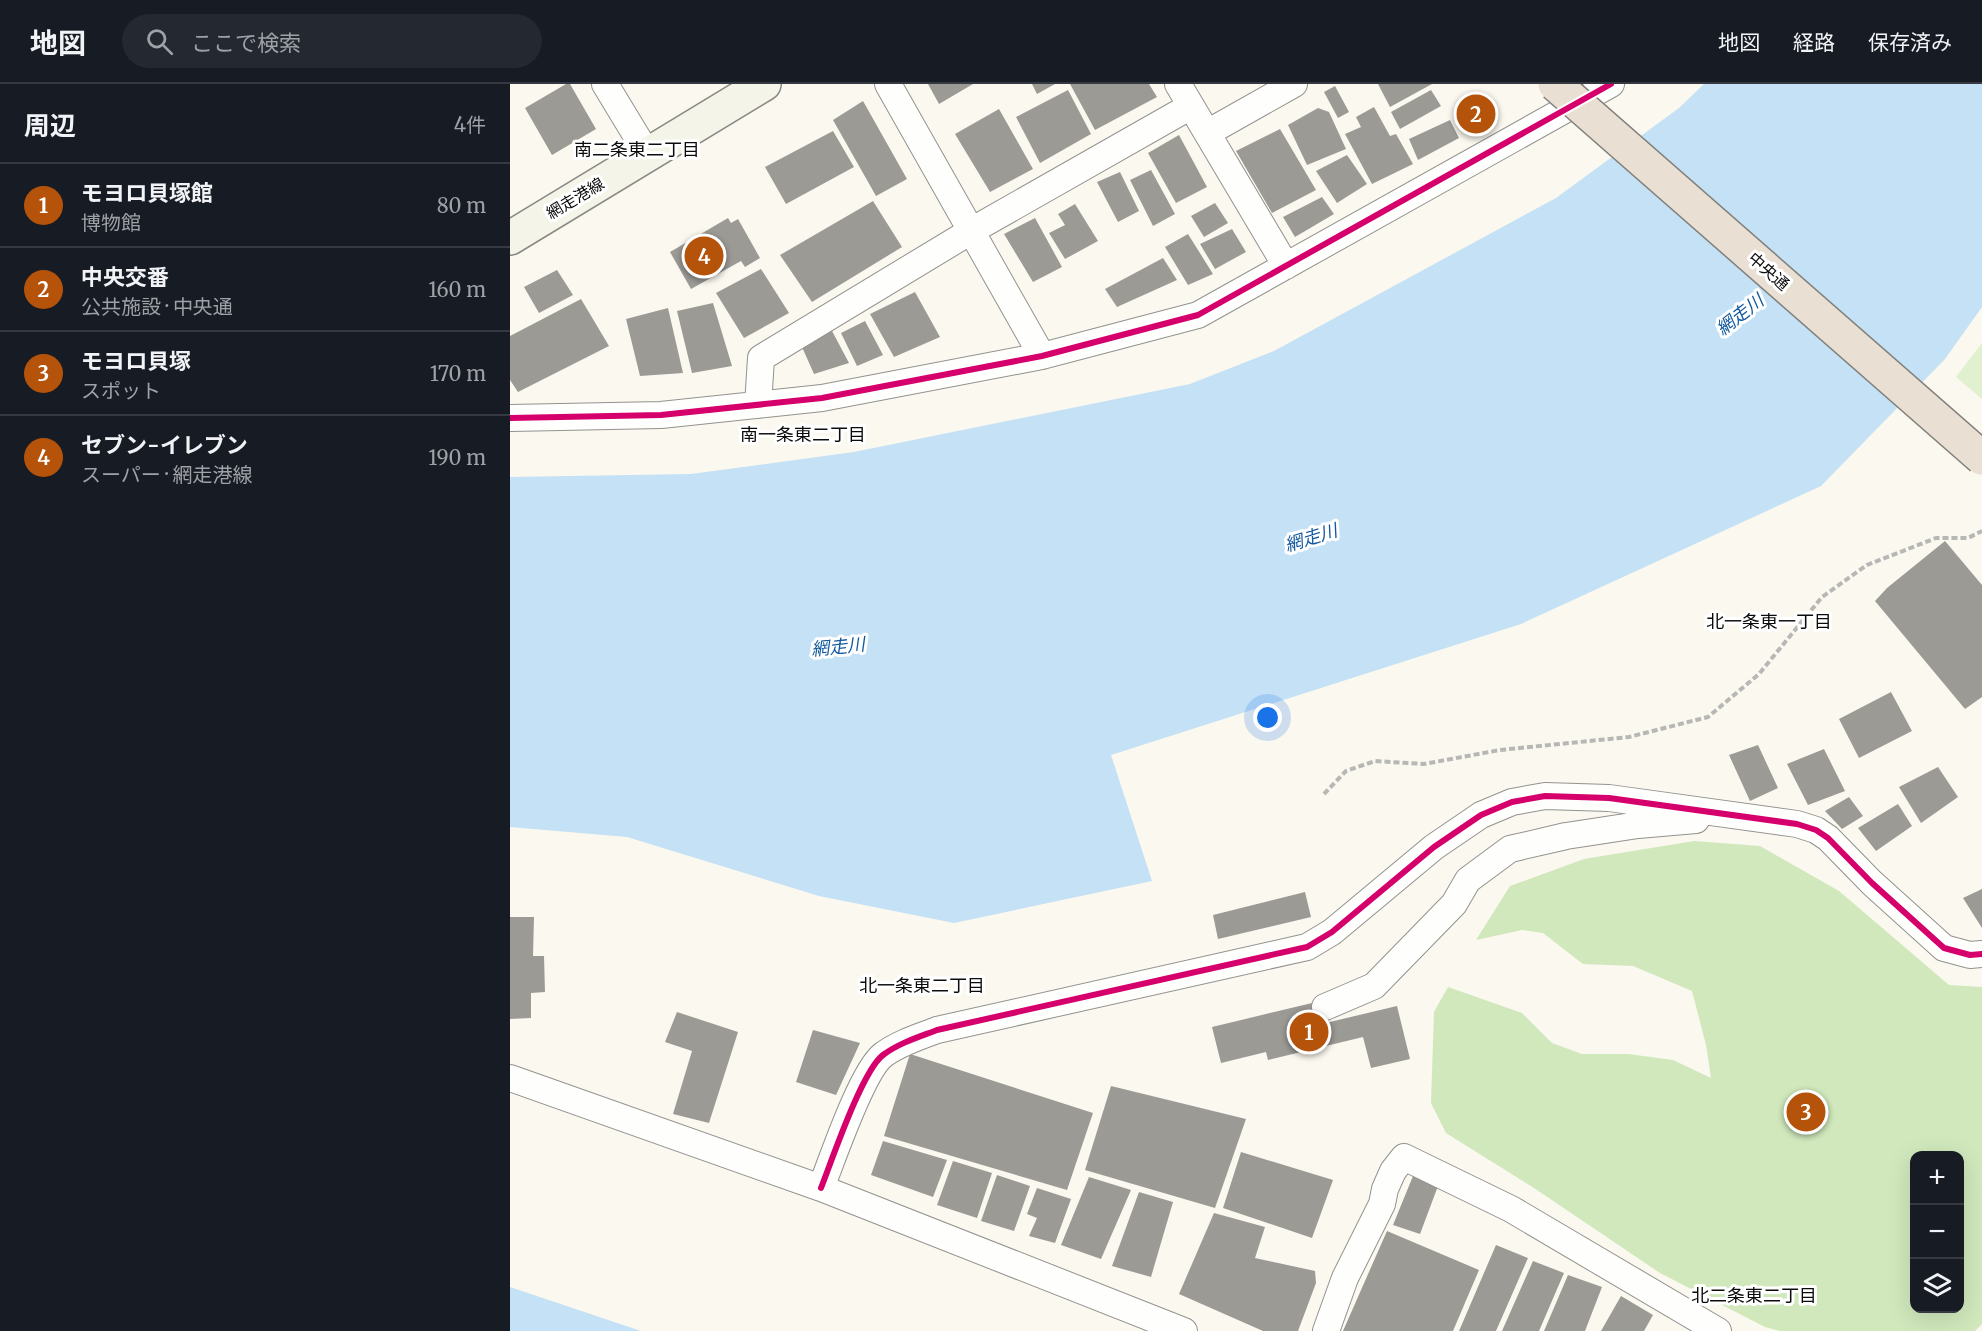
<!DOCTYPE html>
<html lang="ja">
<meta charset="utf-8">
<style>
:root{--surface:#171b24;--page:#242831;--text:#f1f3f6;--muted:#9ea1a6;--line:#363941;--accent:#b45309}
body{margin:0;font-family:Merriweather,"Noto Sans JP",serif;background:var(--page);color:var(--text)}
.controls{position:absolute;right:18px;bottom:18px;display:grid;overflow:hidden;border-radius:12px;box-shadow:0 6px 24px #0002}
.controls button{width:54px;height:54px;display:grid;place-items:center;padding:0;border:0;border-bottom:2px solid var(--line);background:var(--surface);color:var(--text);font:30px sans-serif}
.you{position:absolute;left:758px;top:634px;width:21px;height:21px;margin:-15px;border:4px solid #fff;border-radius:50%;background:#1a73e8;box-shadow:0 0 0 9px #1a73e833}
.badge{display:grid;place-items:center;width:39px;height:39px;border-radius:50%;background:var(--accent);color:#fff;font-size:20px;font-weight:700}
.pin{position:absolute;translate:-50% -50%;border:3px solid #fff;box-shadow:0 2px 6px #0006}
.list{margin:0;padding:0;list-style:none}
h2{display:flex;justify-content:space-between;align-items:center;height:78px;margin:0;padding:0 24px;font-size:26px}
h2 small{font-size:20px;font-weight:400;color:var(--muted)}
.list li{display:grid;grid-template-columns:39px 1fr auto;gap:18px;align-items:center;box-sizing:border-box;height:84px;padding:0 24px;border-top:2px solid var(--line)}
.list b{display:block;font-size:22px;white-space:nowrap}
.list p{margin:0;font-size:20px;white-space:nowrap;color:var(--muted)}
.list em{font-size:20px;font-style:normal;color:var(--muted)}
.icon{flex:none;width:33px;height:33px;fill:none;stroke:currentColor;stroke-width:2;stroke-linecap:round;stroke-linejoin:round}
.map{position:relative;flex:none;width:1472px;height:1247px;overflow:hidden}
header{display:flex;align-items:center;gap:36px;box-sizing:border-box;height:84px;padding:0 30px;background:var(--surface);border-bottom:2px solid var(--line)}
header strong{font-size:28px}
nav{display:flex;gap:33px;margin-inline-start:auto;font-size:21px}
.search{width:420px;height:54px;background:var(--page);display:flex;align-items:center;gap:15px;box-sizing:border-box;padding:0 21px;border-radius:33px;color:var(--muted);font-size:22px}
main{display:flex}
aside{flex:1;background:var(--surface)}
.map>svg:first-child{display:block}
</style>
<header>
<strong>地図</strong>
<div class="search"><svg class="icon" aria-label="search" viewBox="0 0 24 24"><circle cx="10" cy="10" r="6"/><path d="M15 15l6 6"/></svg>ここで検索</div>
<nav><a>地図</a><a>経路</a><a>保存済み</a></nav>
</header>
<main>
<aside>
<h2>周辺<small>4件</small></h2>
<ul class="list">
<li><span class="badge">1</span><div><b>モヨロ貝塚館</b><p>博物館</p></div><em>80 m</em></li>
<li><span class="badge">2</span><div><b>中央交番</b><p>公共施設 · 中央通</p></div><em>160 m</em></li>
<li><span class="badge">3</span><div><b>モヨロ貝塚</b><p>スポット</p></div><em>170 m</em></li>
<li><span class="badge">4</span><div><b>セブン-イレブン</b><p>スーパー · 網走港線</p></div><em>190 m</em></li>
</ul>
</aside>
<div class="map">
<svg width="1472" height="1247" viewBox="0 0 1472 1247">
<rect width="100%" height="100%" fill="#faf8ef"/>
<path fill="#e1f0ce" d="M1472,259V315L1446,293Z"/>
<path fill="#d0e8bc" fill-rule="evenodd" d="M1184,757L1250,762L1329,807L1439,901L1472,903V1240L1465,1247H1270L1255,1243L1150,1189L1021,1102L936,1049L921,1019L924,928L938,903L1012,929L1042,959L1072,970H1118L1163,976L1201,994L1196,961L1182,907L1123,882L1073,880L1033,849L1012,846L966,856L1000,802L1074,775ZM1404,1072H1450V1224H1404Z"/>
<path fill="#c4e1f5" d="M1194,0H1472V223L1435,275L1311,402L1011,540L601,671L642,797L444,839L309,812L117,753L0,743V393L181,390L344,368L680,300L764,267L1046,114L1169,24Z
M0,1203L131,1247H0Z"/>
<path fill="#9c9a95" d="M56,0H60L86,45L42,71L15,24Z
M418,0H463L429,20Z
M522,0H545L527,10Z
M560,0H639L647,13L585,46Z
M868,0H922L880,23Z
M825,2L839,28L828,34L814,8Z
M558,6L581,50L530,79L506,33Z
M921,6L931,22L890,45L881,28Z
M965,9L987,30L966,50L945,30Z
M353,17L397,95L366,112L323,36Z
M864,23L880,52L886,50L903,80L862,100L835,50L851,43L846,33Z
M808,24L819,28L836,65L797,81L778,41Z
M489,25L523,85L480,108L445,50Z
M940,36L949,54L908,76L899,55Z
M770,45L806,106L762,129L726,67Z
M323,47L344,83L276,120L255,83Z
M669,51L697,103L666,119L638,69Z
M837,71L857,100L827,119L806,87Z
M641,86L665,130L643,142L620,96Z
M610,88L629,127L608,138L587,98Z
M812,113L824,130L785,153L773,133Z
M363,117L392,163L302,218L270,171Z
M705,119L718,139L694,153L681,132Z
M565,120L588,157L555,175L539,149L555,141L548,130Z
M218,134L221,139L228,135L250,174L235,183L231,177L181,205L160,168Z
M525,134L552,183L523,198L494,150Z
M722,145L736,168L705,185L690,160Z
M678,150L703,190L678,201L655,163Z
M653,174L667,196L607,223L595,205Z
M251,185L279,229L234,254L206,209Z
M47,186L63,211L29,229L14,203Z
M405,208L430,253L384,273L360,230Z
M71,215L99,262L8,308L0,296V252Z
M203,219L222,282L182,289L167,227Z
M158,224L173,289L130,292L116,235Z
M355,237L373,271L347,282L331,249Z
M321,245L339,279L304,290L292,263Z
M1435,457L1472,501V613L1455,625L1365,517L1377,504Z
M1381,608L1402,647L1349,674L1329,635Z
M1248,661L1268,704L1240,717L1219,671Z
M1314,665L1335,707L1298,721L1277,680Z
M1428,683L1448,713L1411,739L1389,703Z
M1339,713L1353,732L1332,745L1315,727Z
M1388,720L1402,742L1366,767L1348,744Z
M1472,805V844L1453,814Z
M795,808L801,833L708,855L703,831Z
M0,833H24L23,872H34L35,908L21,909V934L0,935Z
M802,919L807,941L887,922L900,975L861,984L853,953L758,976L756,968L711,979L702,943Z
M167,928L228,948L199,1039L163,1030L182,967L155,958Z
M303,946L350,959L326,1011L286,998Z
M400,970L583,1029L557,1106L374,1052Z
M601,1002L736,1035L705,1124L575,1086Z
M373,1057L437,1076L423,1113L361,1091Z
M731,1068L823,1096L802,1154L713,1124Z
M443,1077L482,1089L467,1134L427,1121Z
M487,1091L520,1102L504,1147L471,1137Z
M903,1092L928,1102L910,1150L883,1141Z
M579,1093L621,1106L591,1175L551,1161Z
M527,1104L561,1115L545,1159L519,1152L527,1134L517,1130Z
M629,1108L663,1118L641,1193L602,1182Z
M704,1129L755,1143L745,1174L805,1187L806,1199L788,1247H753L669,1210Z
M877,1147L969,1186L943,1247H833Z
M986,1161L1018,1174L986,1247H949Z
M1023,1177L1054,1189L1029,1247H992Z
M1058,1191L1092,1203L1075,1247H1034Z
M1111,1212L1143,1231L1134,1247H1091Z"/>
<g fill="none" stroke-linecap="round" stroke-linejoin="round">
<g stroke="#93928e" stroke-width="28">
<path id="street" d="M95,0L138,71
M378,0L532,272
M668,0L776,182
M697,49L784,0
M248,321L251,274L461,147L681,22
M0,334L151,331L312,314L532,272L688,231L1101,0
M815,923L864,902L944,820L958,796L1000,765L1056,752L1128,741L1186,736
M0,994L311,1104L674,1247
M311,1104C322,1076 352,987 373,971C389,959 409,953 427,946L797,863L822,848L924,763L971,731L1002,718L1035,712L1099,714L1287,740L1306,746L1318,754L1362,799L1434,864L1460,871L1472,870
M816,1247L835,1194L872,1120L875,1105L883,1087L894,1073L1001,1125L1208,1247"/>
</g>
<g stroke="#898884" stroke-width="36">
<path id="secondary" d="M0,154L254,0"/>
</g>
<path stroke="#b7b7b5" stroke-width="4" stroke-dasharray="6 3" stroke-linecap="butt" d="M814,710L836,687L865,677L914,680L990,666L1119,653L1198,633L1249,590L1312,513L1357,481L1426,454H1458L1472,447"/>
<use href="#street" stroke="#fefefd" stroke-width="26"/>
<use href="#secondary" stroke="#f4f4e8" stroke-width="33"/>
<g stroke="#807f7b" stroke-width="36" stroke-linecap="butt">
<path id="highway-bridge" d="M1045,0L1472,374"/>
</g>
<use href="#highway-bridge" stroke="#e9dfd3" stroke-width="33"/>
<g stroke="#fff" stroke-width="10">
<path id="cycleway" d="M0,334L151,331L312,314L532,272L688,231L1101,0
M311,1104C322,1076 352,987 373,971C389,959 409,953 427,946L797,863L822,848L924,763L971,731L1002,718L1035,712L1099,714L1287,740L1306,746L1318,754L1362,799L1434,864L1460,871L1472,870"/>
</g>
<use href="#cycleway" stroke="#d6006c" stroke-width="6"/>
</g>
<g text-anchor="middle" stroke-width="6" stroke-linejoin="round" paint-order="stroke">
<g font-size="16" fill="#0b0b0b" stroke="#fff">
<text transform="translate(65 114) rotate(-31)" y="6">網走港線</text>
<text transform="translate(1259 187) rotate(41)" y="6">中央通</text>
</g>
<g font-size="18" fill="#0b0b0b" stroke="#fff">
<text x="127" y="72">南二条東二丁目</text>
<text x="293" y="357">南一条東二丁目</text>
<text x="1259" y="544">北一条東一丁目</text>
<text x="412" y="908">北一条東二丁目</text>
<text x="1244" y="1218">北二条東二丁目</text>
</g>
<g font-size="18" font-style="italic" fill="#12599f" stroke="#fff">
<text transform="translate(1230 231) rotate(-38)" y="6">網走川</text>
<text transform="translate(801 454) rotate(-17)" y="6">網走川</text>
<text transform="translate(328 563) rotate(-6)" y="6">網走川</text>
</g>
</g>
</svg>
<div class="controls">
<button>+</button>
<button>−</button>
<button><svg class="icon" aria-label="layers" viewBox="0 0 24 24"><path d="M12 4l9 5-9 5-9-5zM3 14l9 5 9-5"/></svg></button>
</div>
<div class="you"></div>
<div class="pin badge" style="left:799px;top:948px">1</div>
<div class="pin badge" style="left:966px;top:30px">2</div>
<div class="pin badge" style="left:1296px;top:1028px">3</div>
<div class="pin badge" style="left:194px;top:172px">4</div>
</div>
</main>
